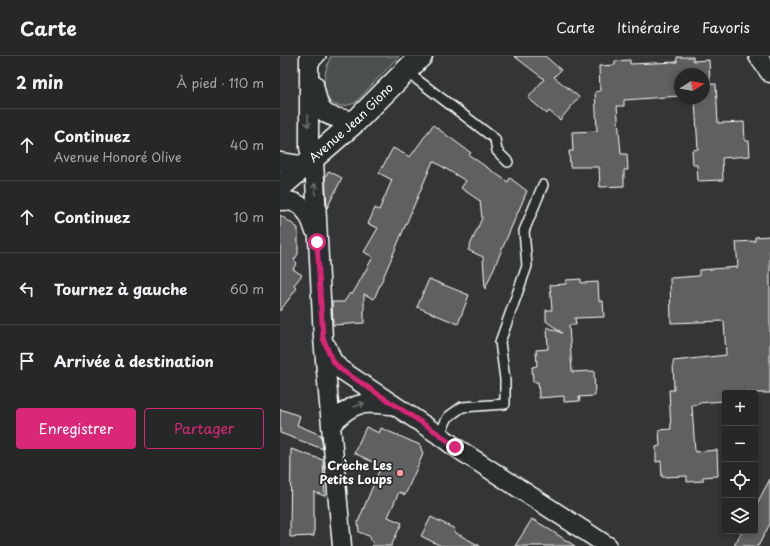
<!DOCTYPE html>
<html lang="fr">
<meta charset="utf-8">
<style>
:root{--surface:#262828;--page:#323434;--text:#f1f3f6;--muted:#a4a6a8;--line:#424445;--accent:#db2777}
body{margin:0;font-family:"Playpen Sans",sans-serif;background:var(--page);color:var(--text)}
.controls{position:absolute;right:12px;bottom:12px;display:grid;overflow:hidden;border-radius:4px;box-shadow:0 2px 6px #0003}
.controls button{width:36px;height:36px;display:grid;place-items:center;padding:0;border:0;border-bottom:1px solid var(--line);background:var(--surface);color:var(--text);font:20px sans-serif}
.compass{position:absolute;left:394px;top:12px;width:36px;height:36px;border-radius:50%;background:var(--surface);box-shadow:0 2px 6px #0003;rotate:79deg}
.stop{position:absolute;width:12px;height:12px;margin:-9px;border:3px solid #db2777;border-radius:50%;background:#fff}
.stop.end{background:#db2777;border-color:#fff;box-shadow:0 1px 4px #0008}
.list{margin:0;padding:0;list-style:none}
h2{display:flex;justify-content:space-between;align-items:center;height:52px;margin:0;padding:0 16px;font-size:17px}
h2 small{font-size:13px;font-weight:400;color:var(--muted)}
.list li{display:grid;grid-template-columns:26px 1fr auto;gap:12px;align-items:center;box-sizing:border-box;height:72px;padding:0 16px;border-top:1px solid var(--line)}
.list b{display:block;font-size:15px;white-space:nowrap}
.list p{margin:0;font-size:13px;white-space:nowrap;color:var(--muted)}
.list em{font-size:13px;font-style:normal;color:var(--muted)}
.actions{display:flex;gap:8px;padding:12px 16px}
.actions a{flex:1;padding:9px 0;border:1px solid var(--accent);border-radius:4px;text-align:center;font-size:14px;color:var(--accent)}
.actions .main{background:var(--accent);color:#fff}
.icon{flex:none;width:22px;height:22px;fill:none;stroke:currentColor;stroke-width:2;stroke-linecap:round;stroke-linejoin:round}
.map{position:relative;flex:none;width:490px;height:490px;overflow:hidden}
header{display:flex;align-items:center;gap:24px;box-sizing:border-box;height:56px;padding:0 20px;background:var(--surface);border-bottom:1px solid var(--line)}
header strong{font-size:19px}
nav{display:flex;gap:22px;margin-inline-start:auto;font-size:14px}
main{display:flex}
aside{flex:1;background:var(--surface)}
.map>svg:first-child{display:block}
</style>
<header>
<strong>Carte</strong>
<nav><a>Carte</a><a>Itinéraire</a><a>Favoris</a></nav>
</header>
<main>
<aside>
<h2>2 min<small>À pied · 110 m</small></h2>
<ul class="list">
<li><svg class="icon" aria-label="ahead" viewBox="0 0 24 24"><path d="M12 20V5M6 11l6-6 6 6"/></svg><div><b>Continuez</b><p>Avenue Honoré Olive</p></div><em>40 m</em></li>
<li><svg class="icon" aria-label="ahead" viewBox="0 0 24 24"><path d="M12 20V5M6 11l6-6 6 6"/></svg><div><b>Continuez</b></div><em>10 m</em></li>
<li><svg class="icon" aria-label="left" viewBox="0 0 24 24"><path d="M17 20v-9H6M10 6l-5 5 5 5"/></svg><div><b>Tournez à gauche</b></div><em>60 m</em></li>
<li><svg class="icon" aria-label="arrive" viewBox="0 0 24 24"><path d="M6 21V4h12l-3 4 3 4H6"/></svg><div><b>Arrivée à destination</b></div></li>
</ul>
<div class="actions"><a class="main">Enregistrer</a><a>Partager</a></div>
</aside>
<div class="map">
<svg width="490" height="490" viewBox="0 0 490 490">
<rect width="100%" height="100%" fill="#333536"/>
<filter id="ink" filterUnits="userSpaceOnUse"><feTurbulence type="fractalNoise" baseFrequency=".025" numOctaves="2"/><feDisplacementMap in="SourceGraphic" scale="8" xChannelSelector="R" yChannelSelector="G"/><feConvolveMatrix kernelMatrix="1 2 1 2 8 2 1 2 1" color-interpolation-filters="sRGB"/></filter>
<g filter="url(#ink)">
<path fill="#4c4f50" stroke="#a6a7a8" d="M51,0H119L75,47C39,61 40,22 51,0Z"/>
<path fill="#5f6162" stroke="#fff" d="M234,0H265L281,14L274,21L299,41L280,64L269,55L267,58L248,42L264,23Z
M397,1H413V5L429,4L430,28H436L438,67L464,66L465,85H469L470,100L442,102L443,124L418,125L417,109H413L412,94L418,93L415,45H408V42H424V18H400V40L344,44V50H337L341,98H347L348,114H344V130L320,131L319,111H290L289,95H293L292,76L317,75L315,36L320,35L319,10L335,9V5L350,4V8L397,6Z
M153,69L191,97L189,99L228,126L230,122L247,135L205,233L203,201L188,194L202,162L200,145L181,132L186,125L153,105L94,243L84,238V267L53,269L52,246H64L70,237L72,239L93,201L84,196L98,172L88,168L95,152L99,154L112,124L99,117L113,92L130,101Z
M49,115L62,122L47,152L45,121Z
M0,159L18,172V198L14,204L17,207L13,213L22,219L14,229L17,232L0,255Z
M490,180V337H442L443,345L419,347V348L412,349L415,396L437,394L438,420L423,421V425L407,426V420L382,421L381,405L376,406V391L380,390L379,374L391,373L389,334H394L393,305L446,299L444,265L391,267L390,222L419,220V214L458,211L456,186L475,185V181Z
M149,223L189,239L178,268L137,251Z
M301,223V227L318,226L319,245H323L324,261L295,262L296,269H289L292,316L314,315L315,340L299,341L300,345L284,346V340L259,342L258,326H253L252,311L257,310L256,294L268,293L267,271L282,277L266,265V254H272L270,229L286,228V224Z
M0,353L20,360L17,369L41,379L43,393L0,377Z
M86,371L99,377L101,372L140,389L143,398L125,439L119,436L108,461L122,467L111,490H92L93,486L90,484L91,481L79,476L78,466L101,410L74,397Z
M11,393L43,404L45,440L34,436V480L10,481Z
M490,423V468L478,490H454L462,475H475V451Z
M151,461L175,473L174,476L200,490H161L141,480Z
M252,463L264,470L295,490H235Z"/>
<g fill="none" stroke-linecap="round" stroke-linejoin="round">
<g stroke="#fff" stroke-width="12">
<path id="service" d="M31,11L41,0
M127,16L215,83L217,95L228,106
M159,379L168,361L182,351L225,348V323L220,286L247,210L244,175L263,129"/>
</g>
<g stroke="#fff" stroke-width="21">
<path id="minor" d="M29,0V92L34,104L43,282L62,490
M478,0L490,17
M34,28C40,61 44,60 76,65
M0,106L26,110
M0,145C20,143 29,156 34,173
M47,291L52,304L60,313L159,379L175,391L328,490
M52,368C72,346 81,346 110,349"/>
</g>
<g stroke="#fff" stroke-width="25">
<g id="tertiary">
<path id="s1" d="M0,131L76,65L141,0"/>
</g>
</g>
<use href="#service" stroke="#2a2d2e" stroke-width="9"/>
<use href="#minor" stroke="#2a2d2e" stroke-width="18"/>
<use href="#tertiary" stroke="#2a2d2e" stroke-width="22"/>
</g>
<defs><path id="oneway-shaft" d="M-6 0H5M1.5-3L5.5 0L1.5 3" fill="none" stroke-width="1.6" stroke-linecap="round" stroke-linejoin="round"/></defs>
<g stroke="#6a6c6d">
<use href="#oneway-shaft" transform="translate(28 65) rotate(89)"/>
<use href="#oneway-shaft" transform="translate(35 133) rotate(-92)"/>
<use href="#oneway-shaft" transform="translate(79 349) rotate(-22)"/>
</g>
</g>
<g fill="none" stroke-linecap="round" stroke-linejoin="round" filter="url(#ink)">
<path stroke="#db2777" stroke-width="5" d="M37,186L43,282L52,304L60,313L159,378L175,391"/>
</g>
<circle fill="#ff9aa2" stroke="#2a2d2e" stroke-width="1.5" cx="120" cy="417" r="4"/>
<g text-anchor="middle" stroke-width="3.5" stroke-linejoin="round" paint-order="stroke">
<g font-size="12" fill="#fff" stroke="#2a2d2e">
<text dy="4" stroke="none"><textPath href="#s1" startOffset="96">Avenue Jean Giono</textPath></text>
</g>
<g font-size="12" font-weight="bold" fill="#fff" stroke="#2a2d2e" text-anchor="end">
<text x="112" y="414">Crèche Les<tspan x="112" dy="14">Petits Loups</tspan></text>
</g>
</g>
</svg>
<div class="controls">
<button>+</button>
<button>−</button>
<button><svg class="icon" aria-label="locate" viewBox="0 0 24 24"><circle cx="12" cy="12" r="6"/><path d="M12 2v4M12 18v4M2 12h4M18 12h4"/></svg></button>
<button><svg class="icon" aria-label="layers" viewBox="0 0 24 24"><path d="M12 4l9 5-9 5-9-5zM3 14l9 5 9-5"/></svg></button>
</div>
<svg class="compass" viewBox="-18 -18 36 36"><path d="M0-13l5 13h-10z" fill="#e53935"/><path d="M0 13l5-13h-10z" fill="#a4a6a8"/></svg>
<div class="stop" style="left:37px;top:186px"></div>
<div class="stop end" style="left:175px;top:391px"></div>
</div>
</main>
